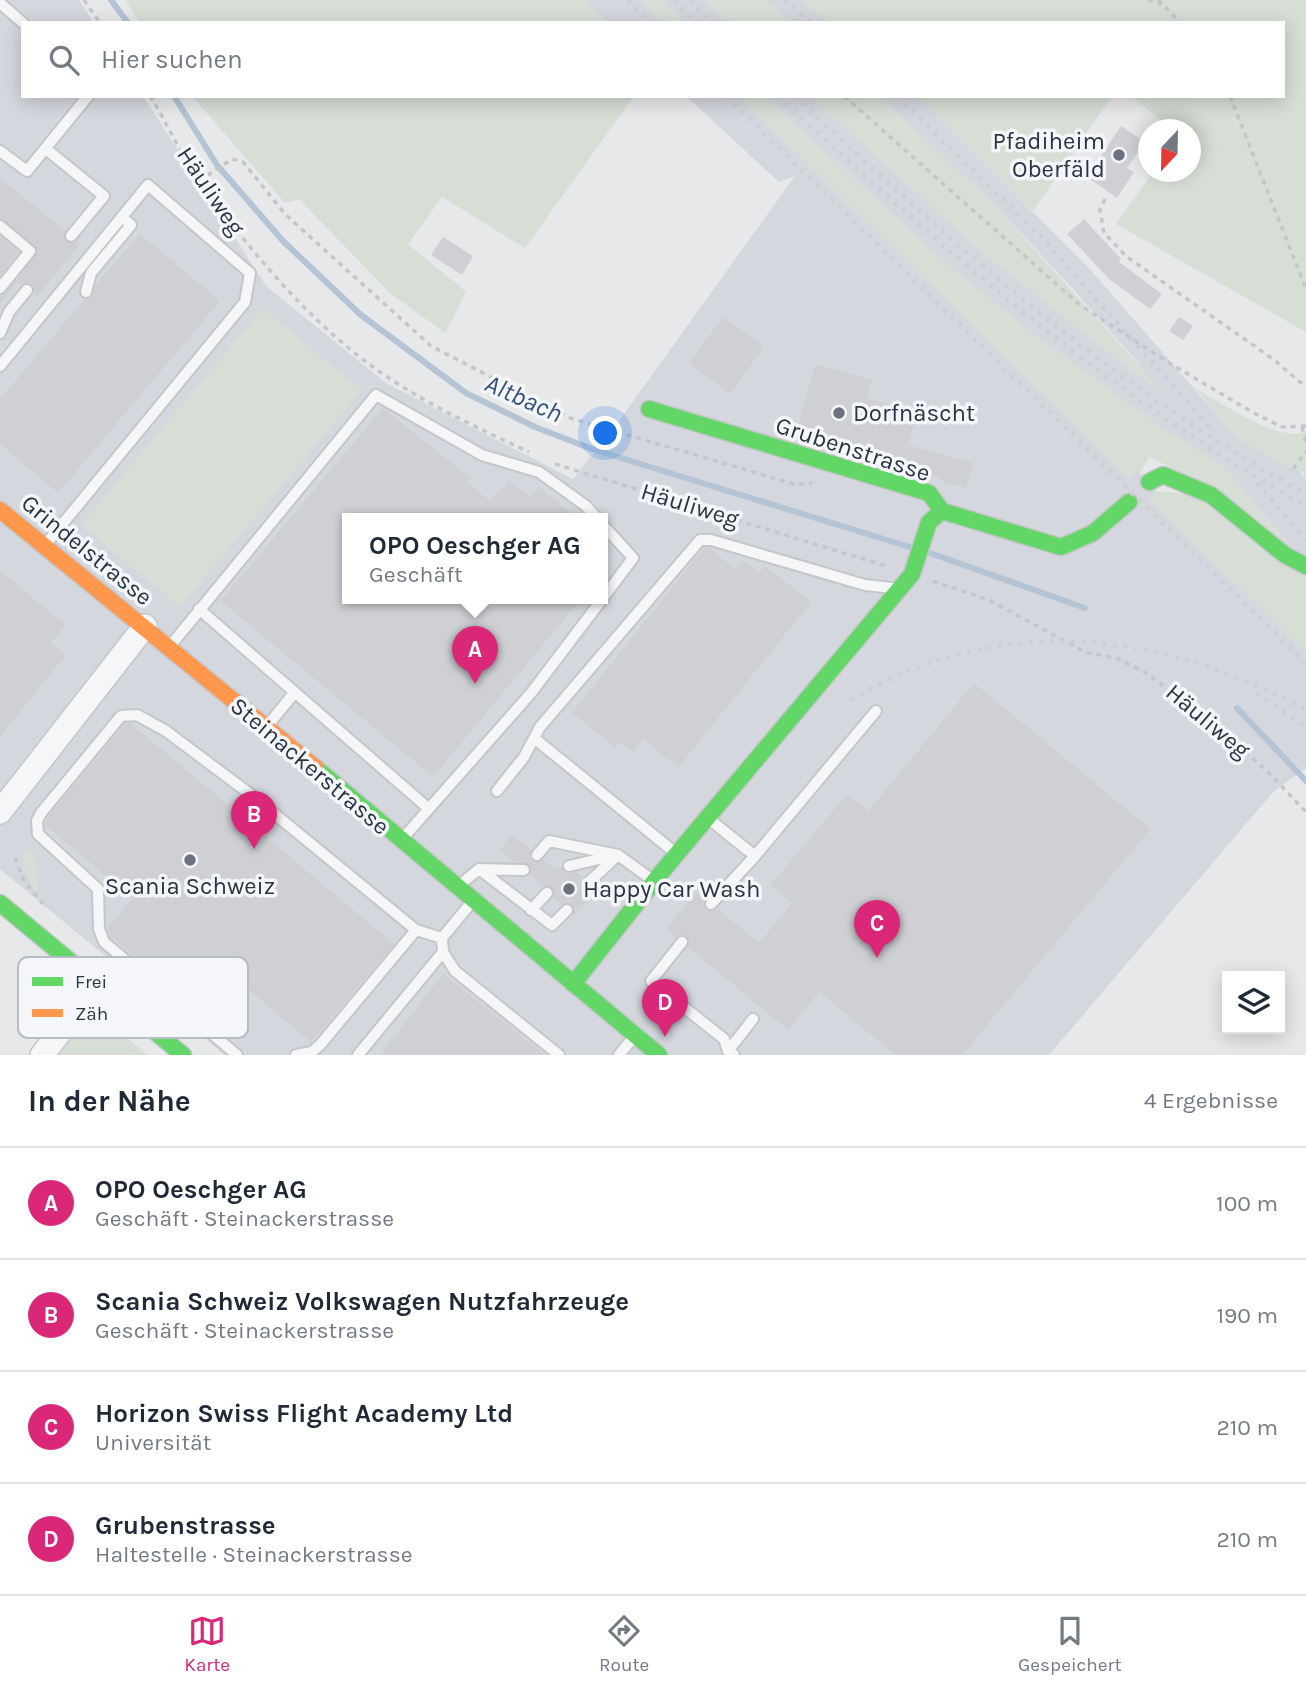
<!DOCTYPE html>
<html lang="de">
<meta charset="utf-8">
<style>
:root{--surface:#fff;--page:#f2f2f3;--text:#1f2937;--muted:#747a83;--line:#e0e1e3;--accent:#db2777}
body{margin:0;font-family:Karla,sans-serif;background:var(--page);color:var(--text)}
.controls{position:absolute;right:21px;bottom:21px;display:grid;overflow:hidden;border-radius:0px;box-shadow:0 4px 18px #0003}
.controls button{width:63px;height:63px;display:grid;place-items:center;padding:0;border:0;border-bottom:2px solid var(--line);background:var(--surface);color:var(--text);font:35px sans-serif}
.compass{position:absolute;left:1138px;top:119px;width:63px;height:63px;border-radius:50%;background:var(--surface);box-shadow:0 4px 18px #0003;rotate:202deg}
.you{position:absolute;left:606px;top:434px;width:24px;height:24px;margin:-18px;border:5px solid #fff;border-radius:50%;background:#1a73e8;box-shadow:0 0 0 10px #1a73e833}
.badge{display:grid;place-items:center;width:46px;height:46px;border-radius:50%;background:var(--accent);color:#fff;font-size:23px;font-weight:700}
.pin{position:absolute;translate:-50% -58px;filter:drop-shadow(0 2px 4px #0008)}
.pin::after{content:'';position:absolute;top:37px;width:24px;height:21px;background:inherit;clip-path:polygon(0 0,100% 0,50% 100%)}
.popup{position:absolute;left:342px;top:513px;width:266px;height:91px;box-sizing:border-box;display:grid;place-content:center;border-radius:0px;background:var(--surface);filter:drop-shadow(0 2px 5px #0005);font-size:23px;white-space:nowrap;color:var(--muted)}
.popup b{font-size:26px;color:var(--text)}
.popup::after{content:'';position:absolute;left:50%;top:100%;margin-left:-14px;border:14px solid transparent;border-top-color:var(--surface)}
.list{margin:0;padding:0;list-style:none}
h2{display:flex;justify-content:space-between;align-items:center;height:91px;margin:0;padding:0 28px;font-size:30px}
h2 small{font-size:23px;font-weight:400;color:var(--muted)}
.list li{display:grid;grid-template-columns:46px 1fr auto;gap:21px;align-items:center;box-sizing:border-box;height:112px;padding:0 28px;border-top:2px solid var(--line)}
.list b{display:block;font-size:26px;white-space:nowrap}
.list p{margin:0;font-size:23px;white-space:nowrap;color:var(--muted)}
.list em{font-size:23px;font-style:normal;color:var(--muted)}
.icon{flex:none;width:38px;height:38px;fill:none;stroke:currentColor;stroke-width:2;stroke-linecap:round;stroke-linejoin:round}
.map{position:relative;flex:none;width:1306px;height:1055px;overflow:hidden}
.search{position:absolute;background:var(--surface);box-shadow:0 4px 18px #0003;left:21px;right:21px;top:21px;height:77px;display:flex;align-items:center;gap:18px;box-sizing:border-box;padding:0 24px;border-radius:0px;color:var(--muted);font-size:26px}
.sheet{height:539px;background:var(--surface)}
nav{display:flex;justify-content:space-around;align-items:center;box-sizing:border-box;height:98px;border-top:2px solid var(--line);background:var(--surface);font-size:19px;color:var(--muted)}
nav a{display:grid;justify-items:center;gap:4px}
nav .on{color:var(--accent)}
.map>svg:first-child{display:block}
</style>
<div class="map">
<svg width="1306" height="1055" viewBox="0 0 1306 1055">
<rect width="100%" height="100%" fill="#e6e8ea"/>
<path fill="#d4d7dd" fill-rule="evenodd" d="M0,0H79L94,23H23V96H143L266,286L386,383L573,479L616,425L795,176L779,182L686,96H738L1129,478L1137,470L1157,490L1149,500L1306,652V768L1274,791L1049,1055H225L0,869ZM347,518H603V598H347Z
M585,0H640L663,23H608Z
M662,0H704L729,23H686Z
M766,0H801L829,23H794Z
M764,96H810L979,250L1137,375L1140,365L1071,287L988,198L879,96H917L1088,267L1238,439L1293,469L1301,470V475L1306,478V564L1224,467L1160,427L1031,332L947,264Z"/>
<path fill="#d6ded6" d="M125,0H585L608,23H141Z
M640,0H662L686,23H663Z
M704,0H766L794,23H729Z
M801,0H1306V332L1116,224L1153,172H1190V130L1172,129L1131,96H1283V23H829Z
M192,96H634L525,248L442,197L408,244L466,292L445,333L390,293L299,199L285,203Z
M738,96H764L947,264L1031,332L1160,427L1224,467L1298,555L1214,488L1149,457L1140,473L1137,471L1129,479Z
M810,96H879L988,198L1157,385L1154,387L1137,375L979,250Z
M917,96H1112L1033,211Z
M263,308L362,390L180,607L81,525Z
M1195,388C1221,402 1277,443 1306,432V478L1301,470L1293,469L1238,439Z
M1157,491L1198,495L1306,573V652L1148,499Z
M23,850L35,853L38,889L34,890L25,869Z
M107,1023L148,1055H56L78,1026Z"/>
<g fill="none" stroke-linecap="round" stroke-linejoin="round">
<path stroke="#b4c4d5" stroke-width="6" d="M111,0L128,23
M174,96L217,165L283,241L361,315L466,393L535,427L592,449L913,548
M930,553L1085,608
M1237,708L1306,781"/>
</g>
<path fill="#ced0d3" d="M1121,126L1145,142L1127,168L1134,172L1117,198L1087,177Z
M0,178L65,231L67,242L77,241L80,244L36,298L32,284L28,282L21,285L17,282L0,303V296L6,293L38,252L35,245L0,218Z
M1084,219L1121,259L1119,262L1162,294L1150,309L1109,279L1067,234Z
M140,234L220,301L58,493L0,444V399L84,300L92,297L96,285Z
M0,236L19,252L0,276Z
M443,237L473,256L462,275L431,255Z
M723,317L764,347L730,394L689,363Z
M1179,317L1193,326L1183,340L1169,331Z
M815,364L872,380L867,398L918,413L908,445L973,463L966,488L944,482L934,475L796,434Z
M383,408L470,478L467,482L490,501L509,480L530,497L539,487L577,518H347V598H582L433,777L221,601Z
M704,548H709L735,569L743,560L759,573L765,566L811,602L678,768L643,739L633,752L620,742L616,748L572,713Z
M0,570L65,625L51,643L66,655L0,737Z
M974,683L1150,829L962,1055H896L819,992L788,1030L688,947L687,936L676,937L666,929L697,892L705,899L706,910L717,909L759,943L792,903L771,885L847,794L868,811Z
M130,723L394,944L311,1042L221,967L190,1004L111,937L107,929L133,898L45,825L48,817L125,724Z
M512,834L531,850L529,857L532,861L543,860L558,871L561,867L566,873L577,872L583,877L584,888L597,889L574,916L573,905L568,902L561,905L553,898V888L544,886L530,875L529,864L514,862L500,850Z
M443,974L545,1055H380Z"/>
<g fill="none" stroke-linecap="round" stroke-linejoin="round">
<g stroke="#c4c6c8" stroke-width="14">
<path id="lane" d="M0,3L23,23
M46,149L104,196L71,236
M0,151L27,171L88,96
M0,226L30,251L0,288
M86,292L91,273L131,225L122,217
M0,333L9,312L27,290
M0,366L148,185L250,273L245,302L46,544
M603,525L633,558L603,598
M199,609L428,808
M171,645L376,395L482,455L539,472L586,506L597,518
M268,725L295,692
M534,738L673,851
M497,791L524,757L540,727L700,540H711L865,585L892,588
M709,819L755,856L876,711
M404,837L531,693L603,598
M537,855L549,841L618,855
M569,866L612,856
M479,869L524,870
M589,882L618,855L651,879
M461,884L479,869L552,925L567,910
M711,904L755,856
M531,910L547,893
M442,938L443,952L455,971L559,1055
M682,942L651,981L724,1039L728,1051L734,1055
M728,1051L753,1019
M237,1055L104,942L99,929L98,889L38,834L37,821L41,813L121,716L137,715L166,731L254,797L416,930L442,938L471,903
M296,1055L312,1052L320,1045L416,930
M358,1055L443,952
M619,1055L633,1038"/>
</g>
<g stroke="#c4c6c8" stroke-width="26">
<path id="street" d="M0,812L145,626
M42,1055L98,984"/>
</g>
<g stroke="#c4c6c8" stroke-width="19">
<path id="fast" d="M649,409L929,493L942,511
M1149,482L1163,475L1211,495L1285,555L1306,566
M942,511L1061,547L1093,533L1129,502
M316,768L659,1055
M0,903L183,1055
M573,984L660,874L912,574L929,522L942,511"/>
</g>
<g stroke="#c4c6c8" stroke-width="19">
<path id="slow" d="M0,510L316,768"/>
</g>
<path stroke="#c5c6ca" stroke-width="3.5" stroke-dasharray="5 5" stroke-linecap="butt" d="M84,0L100,23
M1148,0L1161,5
M1158,0L1181,23
M150,96C168,124 181,156 201,183C250,251 311,324 380,372C426,404 478,428 529,452
M844,96L1080,305L1171,364L1252,412L1282,427L1306,426
M1230,96L1306,289
M199,181L232,159L243,162L286,215L431,346L570,418L794,484L812,483
M1105,199L1100,210L1104,233L1127,257L1273,359L1306,387
M1302,427L1306,444
M555,464L886,566
M1293,469L1306,452
M933,581L989,600L1085,652L1116,658L1146,673L1215,725L1267,771L1306,812
M15,858L24,881L43,904"/>
<use href="#lane" stroke="#f5f6f7" stroke-width="10"/>
<use href="#street" stroke="#f5f6f7" stroke-width="23"/>
<use href="#fast" stroke="#63d668" stroke-width="16"/>
<use href="#slow" stroke="#ff974d" stroke-width="16"/>
<path stroke="#cecfd2" stroke-width="5" stroke-dasharray="3.5 7" stroke-linecap="butt" d="M628,0L651,23
M674,0L698,23
M690,0L714,23
M784,0L812,23
M726,96L1306,663
M778,96C942,249 1109,396 1306,506
M794,96C953,244 1115,389 1306,494
M897,96L1039,235L1214,432
M1257,483L1306,541
M1256,694L1306,726
M851,700C997,612 1161,630 1306,710"/>
</g>
<g fill="#6c737f" stroke="#f4f6f9" stroke-width="2.5">
<circle cx="1119" cy="155" r="7"/>
<circle cx="839" cy="413" r="7"/>
<circle cx="190" cy="860" r="7"/>
<circle cx="569" cy="889" r="7"/>
</g>
<g text-anchor="middle" stroke-width="7" stroke-linejoin="round" paint-order="stroke">
<g font-size="24" fill="#2b3445" stroke="#f4f6f9" text-anchor="start">
<text x="1105" y="149" text-anchor="end">Pfadiheim<tspan x="1105" dy="28">Oberfäld</tspan></text>
<text x="853" y="421">Dorfnäscht</text>
<text x="190" y="894" text-anchor="middle">Scania Schweiz</text>
<text x="583" y="897">Happy Car Wash</text>
</g>
<g font-size="24" fill="#2b3445" stroke="#f4f6f9">
<text transform="translate(211 191) rotate(56)" y="8">Häuliweg</text>
<text transform="translate(853 449) rotate(18)" y="8">Grubenstrasse</text>
<text transform="translate(690 505) rotate(17)" y="8">Häuliweg</text>
<text transform="translate(87 550) rotate(39)" y="8">Grindelstrasse</text>
<text transform="translate(1208 721) rotate(40)" y="8">Häuliweg</text>
<text transform="translate(310 766) rotate(40)" y="8">Steinackerstrasse</text>
</g>
<g font-size="26" font-style="italic" fill="#34527a" stroke="#f4f6f9">
<text transform="translate(524 398) rotate(24)" y="9">Altbach</text>
</g>
</g>
<rect x="18" y="957" width="230" height="81" rx="10" fill="#f4f6f9" stroke="#b8bcc3" stroke-width="2"/>
<rect x="32" y="977" width="31" height="9" fill="#63d668"/>
<rect x="32" y="1009" width="31" height="8" fill="#ff974d"/>
<g font-size="19" fill="#2b3445">
<text x="75" y="988">Frei</text>
<text x="75" y="1020">Zäh</text>
</g>
</svg>
<div class="controls">
<button><svg class="icon" aria-label="layers" viewBox="0 0 24 24"><path d="M12 4l9 5-9 5-9-5zM3 14l9 5 9-5"/></svg></button>
</div>
<svg class="compass" viewBox="-18 -18 36 36"><path d="M0-13l5 13h-10z" fill="#e53935"/><path d="M0 13l5-13h-10z" fill="#747a83"/></svg>
<div class="you"></div>
<div class="pin badge" style="left:475px;top:684px">A</div>
<div class="popup"><b>OPO Oeschger AG</b>Geschäft</div>
<div class="pin badge" style="left:254px;top:849px">B</div>
<div class="pin badge" style="left:877px;top:958px">C</div>
<div class="pin badge" style="left:665px;top:1037px">D</div>
<div class="search"><svg class="icon" aria-label="search" viewBox="0 0 24 24"><circle cx="10" cy="10" r="6"/><path d="M15 15l6 6"/></svg>Hier suchen</div>
</div>
<section class="sheet">
<h2>In der Nähe<small>4 Ergebnisse</small></h2>
<ul class="list">
<li><span class="badge">A</span><div><b>OPO Oeschger AG</b><p>Geschäft · Steinackerstrasse</p></div><em>100 m</em></li>
<li><span class="badge">B</span><div><b>Scania Schweiz Volkswagen Nutzfahrzeuge</b><p>Geschäft · Steinackerstrasse</p></div><em>190 m</em></li>
<li><span class="badge">C</span><div><b>Horizon Swiss Flight Academy Ltd</b><p>Universität</p></div><em>210 m</em></li>
<li><span class="badge">D</span><div><b>Grubenstrasse</b><p>Haltestelle · Steinackerstrasse</p></div><em>210 m</em></li>
</ul>
</section>
<nav>
<a class="on"><svg class="icon" aria-label="map" viewBox="0 0 24 24"><path d="M3 6l6-2 6 2 6-2v14l-6 2-6-2-6 2zM9 4v14M15 6v14"/></svg>Karte</a>
<a><svg class="icon" aria-label="directions" viewBox="0 0 24 24"><path d="M12 3l9 9-9 9-9-9zM9 14v-3h6M13 9l2 2-2 2"/></svg>Route</a>
<a><svg class="icon" aria-label="saved" viewBox="0 0 24 24"><path d="M7 4h10v16l-5-4-5 4z"/></svg>Gespeichert</a>
</nav>
